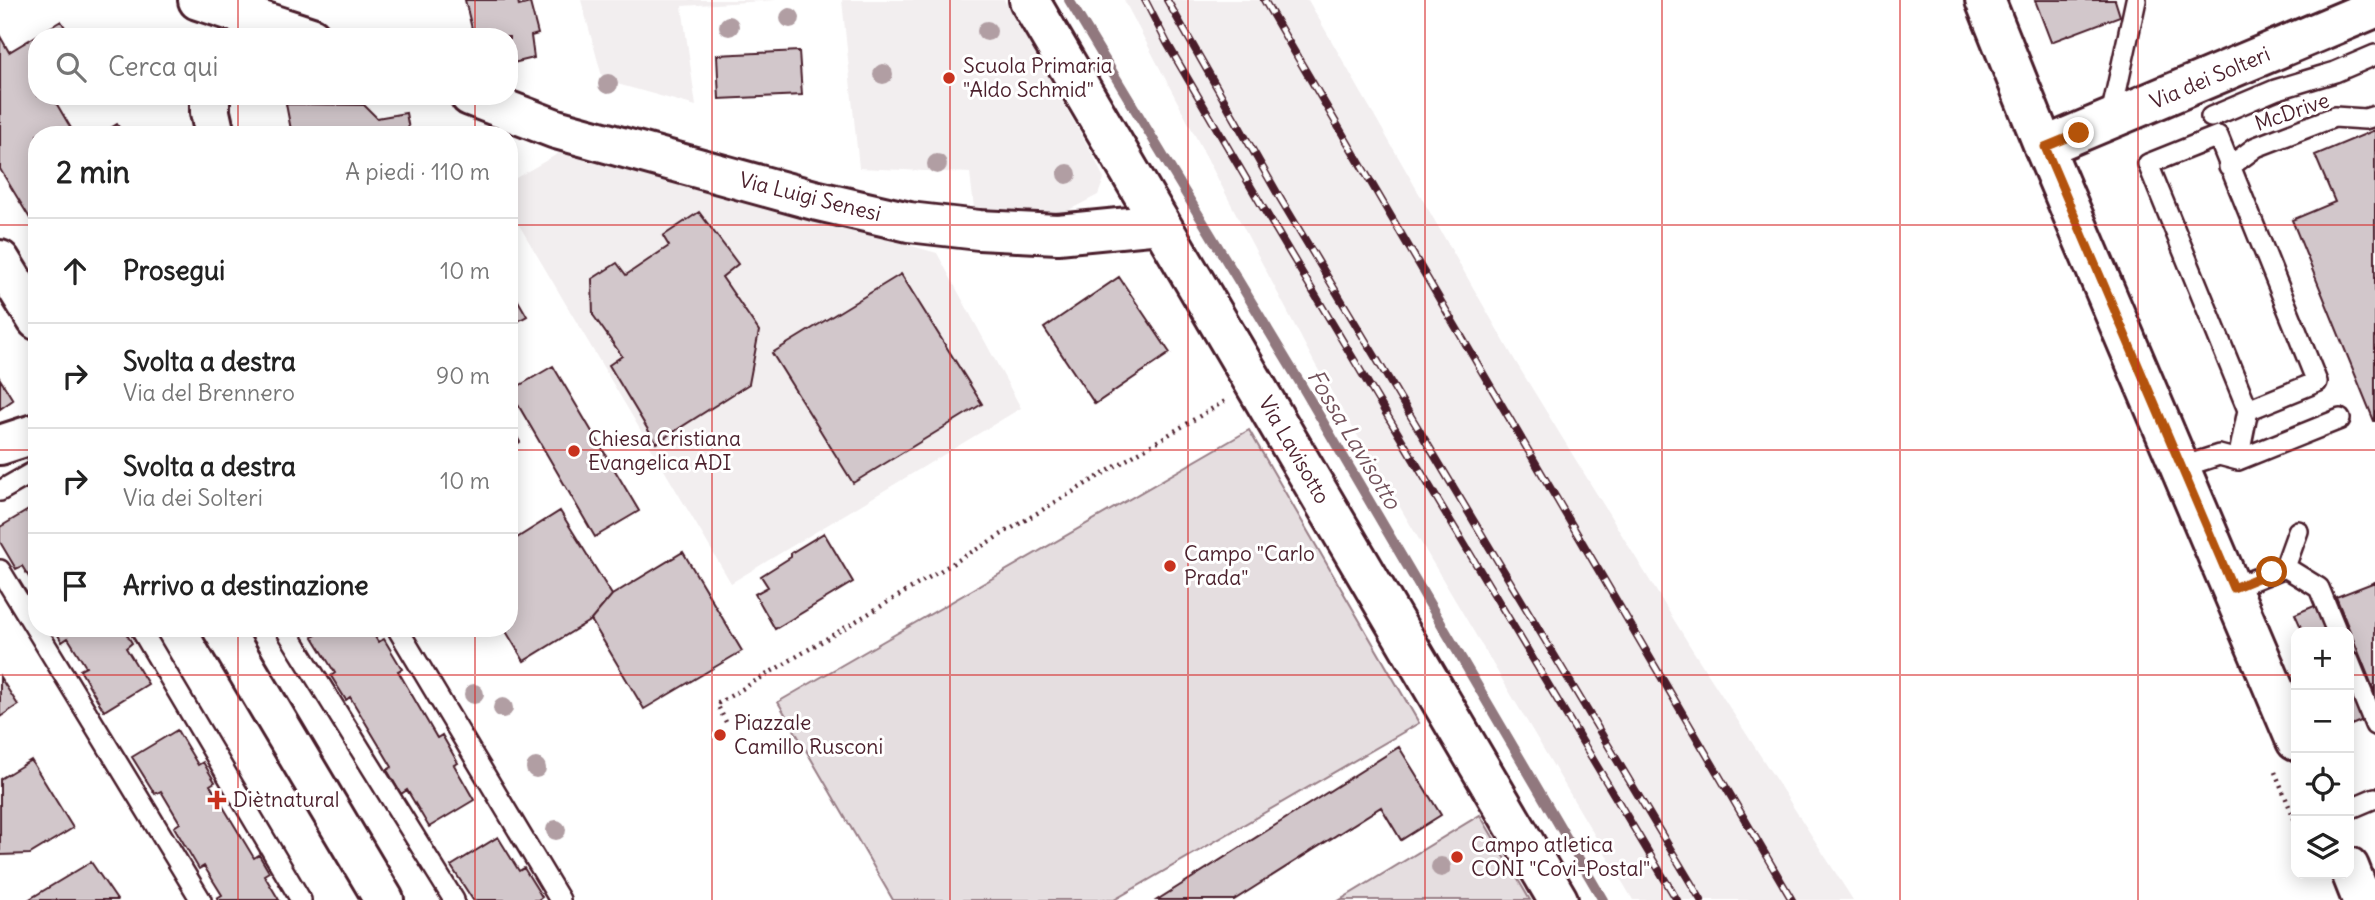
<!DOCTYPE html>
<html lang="it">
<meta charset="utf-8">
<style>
:root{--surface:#fff;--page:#f2f2f2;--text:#222;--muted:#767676;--line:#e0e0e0}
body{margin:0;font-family:Delius,sans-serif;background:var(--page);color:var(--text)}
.controls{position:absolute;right:21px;bottom:21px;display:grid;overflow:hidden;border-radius:14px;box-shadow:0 4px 18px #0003}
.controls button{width:63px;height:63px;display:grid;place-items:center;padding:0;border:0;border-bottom:2px solid var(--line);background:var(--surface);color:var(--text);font:35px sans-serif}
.stop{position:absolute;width:21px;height:21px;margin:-16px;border:5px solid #b45309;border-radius:50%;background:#fff}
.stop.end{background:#b45309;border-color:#fff;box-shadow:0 2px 7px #0008}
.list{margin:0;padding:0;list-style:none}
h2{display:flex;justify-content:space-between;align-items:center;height:91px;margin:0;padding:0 28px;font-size:30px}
h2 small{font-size:23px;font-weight:400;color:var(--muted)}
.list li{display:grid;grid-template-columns:46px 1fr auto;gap:21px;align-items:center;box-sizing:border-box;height:105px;padding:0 28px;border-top:2px solid var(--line)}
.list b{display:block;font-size:26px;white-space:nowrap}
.list p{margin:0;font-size:23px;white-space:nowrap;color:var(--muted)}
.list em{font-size:23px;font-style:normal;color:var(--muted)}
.icon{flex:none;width:38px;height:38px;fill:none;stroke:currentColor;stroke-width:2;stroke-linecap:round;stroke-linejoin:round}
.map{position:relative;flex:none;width:2375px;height:900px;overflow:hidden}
.search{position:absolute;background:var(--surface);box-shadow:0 4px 18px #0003;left:28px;top:28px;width:490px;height:77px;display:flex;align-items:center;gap:18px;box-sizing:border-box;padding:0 24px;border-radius:28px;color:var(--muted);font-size:26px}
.panel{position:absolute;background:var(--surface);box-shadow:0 4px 18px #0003;left:28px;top:126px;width:490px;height:511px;border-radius:28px}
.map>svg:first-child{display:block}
</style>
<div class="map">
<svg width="2375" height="900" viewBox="0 0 2375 900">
<rect width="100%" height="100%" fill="#fff"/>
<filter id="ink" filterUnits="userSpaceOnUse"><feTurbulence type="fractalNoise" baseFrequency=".0143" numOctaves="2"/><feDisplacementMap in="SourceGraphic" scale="14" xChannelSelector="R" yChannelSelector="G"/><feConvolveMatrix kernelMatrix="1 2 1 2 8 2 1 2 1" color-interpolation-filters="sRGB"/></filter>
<g filter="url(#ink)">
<path fill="#f2eeef" d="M581,0H778L682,6L696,106L603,80Z
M842,0H1004L1094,157L1104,179L1098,195L1065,212L974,208L970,173L859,168Z
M1124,0H1308L1517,364L1690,646L1853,900H1633L1315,364Z
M561,152L687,183L937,253L1021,408L731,583L509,208V182Z"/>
<path fill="#e5dee0" stroke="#987e86" stroke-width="2" d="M1249,430L1419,723L1114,900H893L778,702Z
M1480,815L1530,900H1340Z"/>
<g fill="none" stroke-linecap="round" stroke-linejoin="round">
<path stroke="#91787e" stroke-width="10" d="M1069,0L1299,381L1603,900"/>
</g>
<path fill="#d2c7cb" stroke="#4a1f2b" stroke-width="2" d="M465,0H518L519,6L530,3L538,34L531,36L534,58L509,64V37H474Z
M2035,0H2115L2120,16L2051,42Z
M61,21L71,37H37V96H52L75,135H37V230L0,169V36L9,52Z
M799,51L802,95L719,99L717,55Z
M286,104L364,105L377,118L406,113L410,135H292Z
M117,124L124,135H99Z
M2375,130V421H2374L2292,220L2335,202L2315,155Z
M699,212L738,264L722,277L759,331L749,384L656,443L609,365L622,356L593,315L592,279L617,263L626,275L669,246L663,236Z
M901,274L982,404L853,483L772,353Z
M1119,277L1170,353L1095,404L1044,328Z
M509,285L527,316L509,326Z
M553,366L639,511L595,537L510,391Z
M0,379L13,400L0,409Z
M509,424L520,442L509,449Z
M37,505V590L22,566L16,569L0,542V527Z
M560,511L612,595L591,620L524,661L504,628H509V543Z
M824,533L853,582L775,629L755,594L768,587L761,576L791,557V553Z
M683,552L742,651L644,709L591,620L612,595Z
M2375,582V693L2336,597Z
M2336,597L2375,693V715L2349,726V632H2303L2295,614Z
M54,628H123L132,643L126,648L148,684L104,711L80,670L86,667L68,638L62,642Z
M327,628H370L378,642L384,639L402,669L398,671L437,738L442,735L458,763L454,765L474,800L429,827L407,790L401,794L387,770L392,767L350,697L346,700L331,676L335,673L313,637Z
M0,677L18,705L0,717Z
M177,730L198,765L203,762L215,782L210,785L254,858L259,855L269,872L264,875L279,900H218L217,898L222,895L204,866L199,869L174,827L180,823L161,791L155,794L132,757Z
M1399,747L1441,815L1401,840L1381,807L1234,900H1157Z
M31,760L73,828L30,854L0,855V779Z
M498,837L519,871L524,868L542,897L538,900H473L451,866Z
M91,862L117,900H28Z"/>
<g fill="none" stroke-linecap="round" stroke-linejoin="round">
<g stroke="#4a1f2b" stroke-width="24">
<path id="service" d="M2211,117L2275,90L2335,72L2375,55
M2110,120L2136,0
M2229,167L2256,147L2334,117L2365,119L2375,116
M2238,460L2340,419
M2182,467L2219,455L2238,460L2248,410L2148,164L2218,136L2317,382L2248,410
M0,491L37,470
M2285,567L2319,588L2337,632
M0,570L201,900
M2233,588L2285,567L2298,531
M140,628L301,900
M285,628L454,900
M397,628L560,900
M2349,661L2375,725
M2349,809L2375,798"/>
</g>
<g stroke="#4a1f2b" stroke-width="44">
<path id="minor" d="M198,0L311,37
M1029,0L1558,900
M210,96V112L215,135
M470,96L556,129L814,200L909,222L979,230L1058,234L1160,224
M2044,147L2375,8
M0,445L37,433"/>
</g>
<g stroke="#4a1f2b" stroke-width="44">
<path id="tertiary" d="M0,260L37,320
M222,628L384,900"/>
</g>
<g stroke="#4a1f2b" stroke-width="44">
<path id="secondary" d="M1985,0L2044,147L2296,741
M2349,867L2362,900"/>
</g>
<path stroke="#4a1f2b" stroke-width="4.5" stroke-dasharray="2 5" stroke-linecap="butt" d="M726,722L717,704L1225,401
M2275,772L2296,823"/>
<use href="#service" stroke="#fff" stroke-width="19"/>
<use href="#minor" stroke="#fff" stroke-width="38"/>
<use href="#tertiary" stroke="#fff" stroke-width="38"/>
<use href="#secondary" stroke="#fff" stroke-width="38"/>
<g stroke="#4a1f2b" stroke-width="8">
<path id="rail" d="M1145,0L1167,43L1262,206L1677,900
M1167,0L1280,198L1701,900
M1264,0L1792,900"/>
</g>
<use href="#rail" stroke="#fff" stroke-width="5" stroke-dasharray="16" stroke-linecap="butt"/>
</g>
<g fill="#b19ea3">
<circle cx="790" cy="18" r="10"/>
<circle cx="729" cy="26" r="10"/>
<circle cx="987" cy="31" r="10"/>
<circle cx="883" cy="74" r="10"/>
<circle cx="608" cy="84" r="10"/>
<circle cx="937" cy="164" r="10"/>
<circle cx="1067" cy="174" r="10"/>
<circle cx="474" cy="694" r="10"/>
<circle cx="503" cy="708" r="10"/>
<circle cx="536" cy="768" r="10"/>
<circle cx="556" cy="830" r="10"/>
<circle cx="1441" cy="867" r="10"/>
</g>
</g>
<g fill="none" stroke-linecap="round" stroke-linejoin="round" filter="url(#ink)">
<path stroke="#b45309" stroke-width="9" d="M2079,133L2045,147L2233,588L2272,572"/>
</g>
<path fill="none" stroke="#d62828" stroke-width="2" stroke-opacity="0.55" d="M238,0V37M475,0V37M712,0V900M950,0V900M1188,0V900M1425,0V900M1662,0V900M1900,0V900M2138,0V900M238,96V135M475,96V135M0,225H37M509,225H2375M0,450H37M509,450H2375M238,628V900M475,628V900M0,675H2296M2349,675H2375"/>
<g fill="#c8321e" stroke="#fff" stroke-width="2.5">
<circle cx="949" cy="78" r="7"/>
<circle cx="574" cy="451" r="7"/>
<circle cx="1170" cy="566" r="7"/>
<circle cx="720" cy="735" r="7"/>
<path d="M213.5 789.5h7v7h7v7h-7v7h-7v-7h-7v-7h7z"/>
<circle cx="1457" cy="857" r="7"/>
</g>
<g text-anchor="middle" stroke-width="6" stroke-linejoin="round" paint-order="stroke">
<g font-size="21" fill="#4a1f2b" stroke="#fff" text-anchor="start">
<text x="963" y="73">Scuola Primaria<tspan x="963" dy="24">"Aldo Schmid"</tspan></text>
<text x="588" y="446">Chiesa Cristiana<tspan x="588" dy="24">Evangelica ADI</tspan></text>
<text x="1184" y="561">Campo "Carlo<tspan x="1184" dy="24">Prada"</tspan></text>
<text x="734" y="730">Piazzale<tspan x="734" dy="24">Camillo Rusconi</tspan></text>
<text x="233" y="807">Diètnatural</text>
<text x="1471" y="852">Campo atletica<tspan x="1471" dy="24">CONI "Covi-Postal"</tspan></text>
</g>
<g font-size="21" fill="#4a1f2b" stroke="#fff">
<text transform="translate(2210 78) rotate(-23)" y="7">Via dei Solteri</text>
<text transform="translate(2292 112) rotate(-19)" y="7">McDrive</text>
<text transform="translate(810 197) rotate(14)" y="7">Via Luigi Senesi</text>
<text transform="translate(1294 450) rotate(60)" y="7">Via Lavisotto</text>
</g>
<g font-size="23" font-style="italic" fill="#74535c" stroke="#fff">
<text transform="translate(1354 439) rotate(59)" y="8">Fossa Lavisotto</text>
</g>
</g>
</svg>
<div class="controls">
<button>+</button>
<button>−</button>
<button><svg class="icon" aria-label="locate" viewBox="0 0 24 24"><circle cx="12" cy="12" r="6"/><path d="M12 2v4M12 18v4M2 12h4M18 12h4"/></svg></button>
<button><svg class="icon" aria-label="layers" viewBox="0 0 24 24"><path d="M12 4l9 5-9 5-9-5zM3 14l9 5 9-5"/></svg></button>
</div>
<div class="stop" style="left:2272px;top:572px"></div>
<div class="stop end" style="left:2079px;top:133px"></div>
<div class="search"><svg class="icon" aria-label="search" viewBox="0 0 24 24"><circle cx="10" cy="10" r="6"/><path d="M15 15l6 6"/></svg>Cerca qui</div>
<section class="panel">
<h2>2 min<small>A piedi · 110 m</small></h2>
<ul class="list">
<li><svg class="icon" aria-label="ahead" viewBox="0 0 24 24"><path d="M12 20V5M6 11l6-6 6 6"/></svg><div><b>Prosegui</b></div><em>10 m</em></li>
<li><svg class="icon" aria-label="right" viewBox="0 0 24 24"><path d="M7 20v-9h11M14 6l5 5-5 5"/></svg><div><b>Svolta a destra</b><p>Via del Brennero</p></div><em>90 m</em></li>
<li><svg class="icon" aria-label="right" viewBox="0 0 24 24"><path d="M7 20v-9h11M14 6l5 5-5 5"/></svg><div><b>Svolta a destra</b><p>Via dei Solteri</p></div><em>10 m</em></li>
<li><svg class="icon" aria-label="arrive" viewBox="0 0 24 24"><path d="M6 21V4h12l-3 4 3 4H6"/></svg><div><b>Arrivo a destinazione</b></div></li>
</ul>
</section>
</div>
